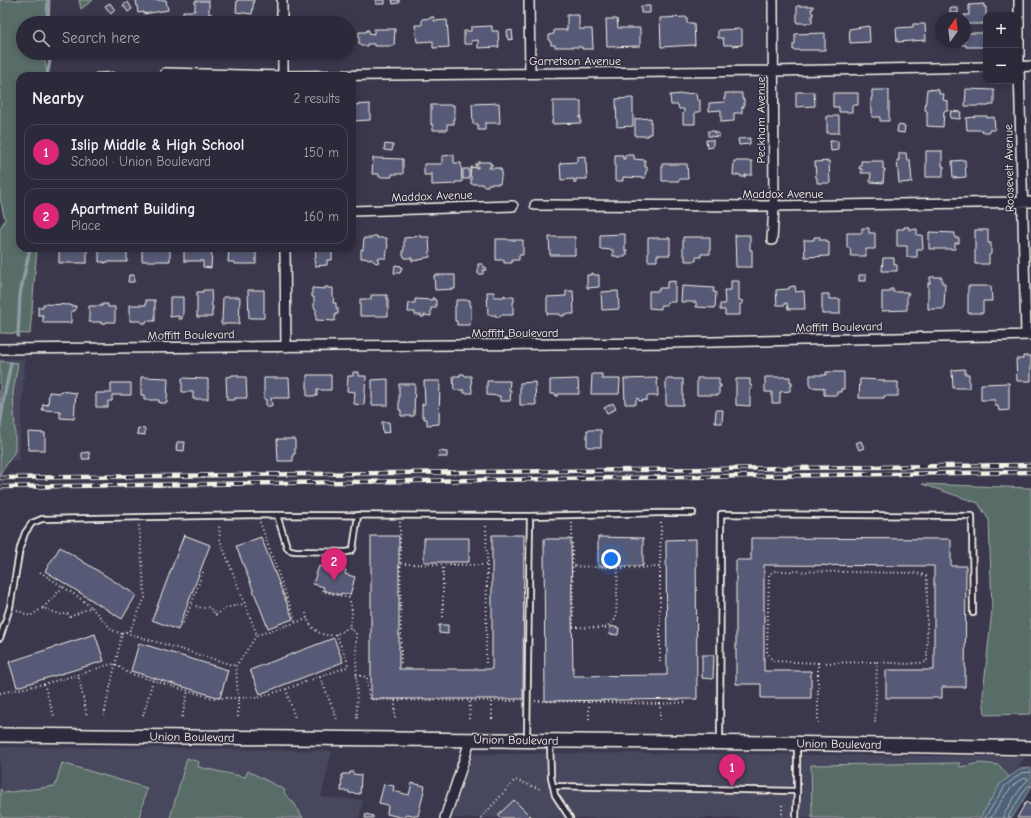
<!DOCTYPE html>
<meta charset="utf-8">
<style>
:root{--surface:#2c2a3a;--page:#343242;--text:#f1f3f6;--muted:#a6a7af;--line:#484654;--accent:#db2777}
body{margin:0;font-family:"Comic Neue",sans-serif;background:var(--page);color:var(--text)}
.controls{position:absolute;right:12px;top:12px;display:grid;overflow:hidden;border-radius:8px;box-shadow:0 2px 6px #0003}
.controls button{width:36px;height:36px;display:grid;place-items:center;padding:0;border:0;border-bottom:1px solid var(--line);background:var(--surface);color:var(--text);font:20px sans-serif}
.compass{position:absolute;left:935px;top:12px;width:36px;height:36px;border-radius:50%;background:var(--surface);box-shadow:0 2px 6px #0003;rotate:14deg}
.you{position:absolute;left:611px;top:559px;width:14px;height:14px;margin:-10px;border:3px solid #fff;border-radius:50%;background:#1a73e8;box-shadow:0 0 0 6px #1a73e833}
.badge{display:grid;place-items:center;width:26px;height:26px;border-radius:50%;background:var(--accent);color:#fff;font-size:13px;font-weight:700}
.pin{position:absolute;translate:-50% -33px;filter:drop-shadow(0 1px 2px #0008)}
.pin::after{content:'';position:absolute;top:21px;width:14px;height:12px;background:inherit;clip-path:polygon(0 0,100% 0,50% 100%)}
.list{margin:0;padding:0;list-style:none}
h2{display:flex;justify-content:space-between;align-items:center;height:52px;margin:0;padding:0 16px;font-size:17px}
h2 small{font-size:13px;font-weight:400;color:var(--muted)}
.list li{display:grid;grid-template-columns:26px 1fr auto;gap:12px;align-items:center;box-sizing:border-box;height:56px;margin:0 8px 8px;padding:0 8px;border:1px solid var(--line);border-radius:12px}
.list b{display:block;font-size:15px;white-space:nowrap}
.list p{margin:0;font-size:13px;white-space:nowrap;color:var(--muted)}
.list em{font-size:13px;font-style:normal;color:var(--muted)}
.icon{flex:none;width:22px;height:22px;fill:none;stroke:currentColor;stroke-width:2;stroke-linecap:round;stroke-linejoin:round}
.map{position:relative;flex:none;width:1031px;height:818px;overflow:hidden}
.search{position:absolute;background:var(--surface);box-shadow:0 2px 6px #0003;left:16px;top:16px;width:340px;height:44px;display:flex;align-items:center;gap:10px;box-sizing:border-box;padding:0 14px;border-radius:22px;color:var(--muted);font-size:15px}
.panel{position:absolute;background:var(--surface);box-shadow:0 2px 6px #0003;left:16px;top:72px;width:340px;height:180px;border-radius:12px}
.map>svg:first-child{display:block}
</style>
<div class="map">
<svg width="1031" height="818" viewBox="0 0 1031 818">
<rect width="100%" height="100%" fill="#3b384e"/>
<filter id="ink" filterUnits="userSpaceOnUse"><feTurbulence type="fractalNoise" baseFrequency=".025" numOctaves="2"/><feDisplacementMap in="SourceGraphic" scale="8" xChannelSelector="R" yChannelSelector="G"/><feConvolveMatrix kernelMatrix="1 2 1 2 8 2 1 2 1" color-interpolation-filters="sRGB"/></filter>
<g filter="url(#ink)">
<path fill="#47465d" d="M0,359H25L19,460L0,461Z
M0,747L164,748L332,751L321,797L363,800L359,818H0Z
M646,753L1025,757L982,818H451L473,754Z"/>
<path fill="#596d67" stroke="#a6afa8" d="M0,0H50L49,23H23V53H46L45,64L48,76H20V248H37L30,334L0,333V228L5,220L0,198Z
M79,0H93L81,9Z
M0,361L18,363L13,393L15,429V451L0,475Z
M922,484L1031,488V714L985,715L983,694L992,610L989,520L978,503Z
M187,758L199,762L198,767L245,777L248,771L285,790L284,793L294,803L303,818H170Z
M62,763L147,788L139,818H1L0,808V789L4,793L55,786Z
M960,763V767L980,763L999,765L1009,777L1001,783L980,818H812L811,765Z"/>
<path fill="#4c6277" stroke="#8f9ba4" d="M1031,768V787L1012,818H980L1001,783L1020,769Z"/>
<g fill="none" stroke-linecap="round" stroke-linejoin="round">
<path stroke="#b1b8bb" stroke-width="1" d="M985,818L1005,786L1021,773L1031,772
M991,818C998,807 1013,777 1028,778V780L1022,786L1005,812L1004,818
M1009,818V815L1026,788L1028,786H1031"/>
<path stroke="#8f9ba4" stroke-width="3.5" d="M48,0L47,18L48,23
M47,76L50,60V53
M18,336L20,294L30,248
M0,426L4,397L11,363"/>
</g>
<path fill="#565a76" stroke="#f4f1e8" d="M136,0H166L168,10L144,14V12L138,13Z
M237,0H254L252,14L236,12Z
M376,0H385V4H376Z
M392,0H399V3L393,4Z
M195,1H209V14H212V17L209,18V23H183V11H195Z
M128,2L132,9L128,12L123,5Z
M110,3L115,10L111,14L105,6Z
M984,4V7H986V22H983V24H965L964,15H969V5Z
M641,6H650V13H641Z
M797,6H813V9H811L812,13H813V15H812V23H797Z
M950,8H958V13H950Z
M567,15H579V29H592L593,49H582V47H555V45H551V42L549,41V35L554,34V30H567Z
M431,17H434V21L447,20L449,47L433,48V41L417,42L415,25H422V19L431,18Z
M687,17V23H694L695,45L661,47L660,18Z
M606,19H617L618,28H640V46L607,47Z
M913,24H925L926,40L897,42L896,28L913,27Z
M492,26V31H498L499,47L478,48V40L471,41L472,44H464V31H471V27Z
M869,26L870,42L850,43L849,29Z
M374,29H395L394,46H374V44H367V46H361V44H359V32H366L367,30H369V33L374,34Z
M742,29V45L732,46V45H724L723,38H718V30Z
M512,30L513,39L508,40L507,31Z
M825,33V50H793V44H795V34Z
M965,33H983V37H986V47H966V45H962V42H965Z
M88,53H115V57H98V56H88Z
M232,53H249V55L244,54L243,59L237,58V54Z
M319,53H333V55L319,54Z
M114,72V76H95V73Z
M927,89L939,90V94H944L943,100L948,101V111H944L943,127L927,126V111L925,110Z
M966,89L994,90V105H989V106H965Z
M872,90H889V121H880V117H872V109L871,108V98H872Z
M796,92H814L815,106L796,107Z
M696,93L697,100H700V112H695V124H683V113H684V109H679L678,105H671L670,95Z
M725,93H742V99H744V107H742V113H734V121L721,122V110L709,111V103L725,102V101L724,100V98H725Z
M833,93H858V105H852V112H839V107H833Z
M633,98V126L617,127L616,99Z
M553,101H581V117H579V118H581V123L552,124V120H553Z
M499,103L500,123H485V130H478V124H473L472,104Z
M370,104V120L352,121V105Z
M431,105H454V124H447V130H433V125H431Z
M951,111L961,112L960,119L950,118Z
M827,116H839V133H827Z
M975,116H987V118L994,117L995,130H989V132H982V130H967L966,118L975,117Z
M651,118V134H648V136H635V119Z
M898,125L905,126L904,133L897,132Z
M708,131H714V133H719V137L708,136Z
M750,138V144L739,145L738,139Z
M706,140H713V147L707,148Z
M830,141H838V150L831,151Z
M385,144L393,145L392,151L384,150Z
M926,151H942V166H944V168H943V177H926Z
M899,153H906L907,160H910L912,182L899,183L897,160H899Z
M454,155V163H461L462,182H455V184L432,185V173H431V175H424V164H442V156Z
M615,155H623V159H625V155H634V159L645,160V167H647V171H646L645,178L623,177V181H615Z
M585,156V162H586L587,179H576V183H574V179L561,180L560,163L577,162V157Z
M373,158L403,159V174H392V177H379V174H372Z
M965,160L966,177L953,178L952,161Z
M734,161H752V175H745V177H741V175H733Z
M829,161L830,183H817V178H816L815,162Z
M861,161H883V169H885V171H884L883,183L870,182L871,173H861L862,169H859L860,166H861Z
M478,162H490V164H492V166H490L489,168H500V170H502L500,184H488V186H483L482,184H471V176H470L471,167L478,168V166H475V164H478Z
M662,164H687L688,179H679V181H662Z
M463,169H469V179H463Z
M904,227H909V230L917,229V235H922L923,249H917V257H907V246H897V229H904Z
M862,228H869V233H875V249H866V256H851L850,248H847V233H862Z
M975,230H988V243H991V254L989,255V264H975Z
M929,232L955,233V238H959V243H955V249H929Z
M625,234V251H627V255H625V257H617V256H613V250L600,249V235Z
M420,235V237H429L430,257L424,258V259L419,260L412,261V258H405L404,256H403V250H404V238L413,237V236Z
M735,235H750V250H752V267H736Z
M373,236H377V238H387L386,243L388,244L386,258H377L379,262L376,263L371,259L361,258V249L363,250L364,238H372Z
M549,237H575V255H550Z
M683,237H710V254H701V257H696V261H685V255H683Z
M814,237H820V240H827V242H829V256L805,257L804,240H814Z
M648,238H670V255H657V261H648Z
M496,239H507L508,240H523V255H519V260H512V263H504V260H496Z
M59,248H87V263H59Z
M99,248H127V262H106V263H104L105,262H99Z
M142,248H170V261H142Z
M184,248H212L211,268L203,267V261H184Z
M229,248H256V264H235V262H228Z
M315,248H332V260H327V265L315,266L314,258H316Z
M883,258H894V264L897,265V271H882Z
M478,264H483V267H486V270H483V274H478Z
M395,265L401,266V267H402L400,273H394Z
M591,273H593L594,275H599V287L587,288V275H591Z
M129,275H134V282H128Z
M434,275H455V289L435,290Z
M859,275H866V281H859Z
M930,277H942V283H945L944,309H928V283H930Z
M675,281V302H667V305H661V309L649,308V291H659V288H667V282Z
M731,281H739V300L743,301V304H740V315H725V310H720V304H725L724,290H731Z
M682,286L714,288L713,292H716L715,308L696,307V302H681Z
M795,286L796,292L804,291L805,309H788L787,303H785V305H777L776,290L789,289V287Z
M968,286H991L992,301H983V313H968Z
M325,287H328V288H333V297H334L333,303H336V308H338V314H335V321L316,320V309L314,308V297H312V288L325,289Z
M890,289H893V292H908L909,294H907V310L882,311V292H890Z
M203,290H211L212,307H213V309L212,310V317H197V292H203Z
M248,290H264V318H249Z
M566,291H573L574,314H564V316H560V314H547V297L566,296Z
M618,291L619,309L602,310L601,292Z
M487,292H494V297H504V295L506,296V297H514V302H513V315H500V317H496V315H488Z
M822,294H829V299H840V314H822Z
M371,295H387V299H388V316H360V299H371Z
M170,297H183V316H182V319H179V316L170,317Z
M223,297H240L239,324H221V321H222Z
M432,298H434V300H436V308H431V316L424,315V317H421V315H415V312H408L409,303H415V299L432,300Z
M146,300H155V321H146V323H141V321H130V305H146Z
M456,300H470V305H471V321H470V325H457V321H455V306H456Z
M43,304L71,305V306H76L75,311H71V323H43V315H38V307H43Z
M102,304H108V307H115V322H106V323L101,324V322H89V306H102Z
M1023,356H1031V381H1017L1016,359H1023Z
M965,369V374H969V388H953L952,370Z
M353,372H359V376H366L364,405L354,404L355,392L347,391L348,376H353Z
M826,372H844V389H841V392H837V395H824V388L810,387V375H826Z
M460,374H464L465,376H471L472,393H464V390H454L453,376H460Z
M592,374H602V379H620L619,394H591Z
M232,375H238V377H246L247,398H235V400H227L226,377L232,376Z
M307,375H331V390H317V396H307Z
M141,377L168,378L167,403H159V400H144V395H141Z
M765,377H790V382H792V386H790V391L780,392V403H772V392H765Z
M182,378L208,379V399H193V392H182Z
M264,378H289L290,398H271L272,406H266V399H264Z
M657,378L658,396H647V400L639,401L638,398L636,399V404H625L624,379Z
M697,378H719V385H721V387H719V395H697Z
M388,379V405H372V380Z
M578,379L579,394H558V396H556V394H550V380Z
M666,379H683V405H666Z
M736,379H750V385H751L752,389H750V406L736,405Z
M860,379L884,380V382H898V396H884V398H859Z
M424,381H440L439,424L427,425V419H424V416H422V404H425Z
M487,381H510L509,390H511L510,401H500V396L487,395Z
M535,382L536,405H520V383Z
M111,383H131V395H112V401H108V407H96V393H111Z
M1009,383V410L999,411L998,406H995V400H981V384Z
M399,384H415L414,416H401V410H399Z
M60,391L76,393L74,419L60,418V411L42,410L43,404L48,405L49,392L60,393Z
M613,403L616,409L607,413L604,408Z
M716,410H723L722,423H715Z
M382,422H389L390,432L383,433Z
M138,428L145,429V435L137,434Z
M587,430H601V447H587Z
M28,432L45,433V450H29Z
M277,439H295V454H293V461H278Z
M861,441L864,448L859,450L856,443Z
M177,442H185L184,451L176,450Z
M439,451L447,452V457H438Z
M89,452L90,459H82V453Z
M184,535L210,545L178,630L152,620Z
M492,535H524L523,699H371V536H399V669H492Z
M261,537L293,619L268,628L236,546Z
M598,537L643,538V566H598Z
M424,538H469V562H424Z
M751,538L951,539V566H966L965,687H942V698H886V670H934V566L764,565V671H811V698H761V684H736V560H751Z
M544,539H571L573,676L667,675L666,540L696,539L697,699L545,701Z
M60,547L136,595L122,619L45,571Z
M329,565L346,570L345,574L355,577L350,595L341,593L340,595L323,590L324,587L313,584L319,566L328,569Z
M439,625H448V634L439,633Z
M610,626L619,628L618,635L609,634Z
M95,634L104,661L17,687L9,662Z
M334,638L343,662L260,694L250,670Z
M139,643L228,670L220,698L131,671Z
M702,655H714L713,679L702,678Z
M350,772H353V774L361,775L360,794L349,793V791H341L342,774H350Z
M412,783L425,786L418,816L406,814L404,818L387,814L388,805L379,803L384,784L394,786L393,791L409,795Z
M514,800L532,818H501L498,815Z
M1026,802L1031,805V818H1017Z
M366,814L373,816V818H365Z"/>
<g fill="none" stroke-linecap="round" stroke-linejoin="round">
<g stroke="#f4f1e8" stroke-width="8">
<path id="lane" d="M277,515L287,547L290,550L295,551L347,552L351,551L353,549L358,515
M0,638L10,607L20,548L25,533L32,523L42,519L258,515L530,516L661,513H693
M527,738L530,516
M720,741L721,514L972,516L973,613
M550,742L551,777L555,795L570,818
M553,786L797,791
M796,818L797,791V744"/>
</g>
<g stroke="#f4f1e8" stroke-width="12">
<path id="street" d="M282,0V23
M529,0L530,73
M1019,0V67L1026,335
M283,53V76
M1016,67L1031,66
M165,73L283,76L773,71L986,67
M535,205L774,206L1031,202
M352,211L513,206
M772,240L774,206L773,0
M285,248L286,347
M0,349L669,343L1031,335
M445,818L465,757L470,739"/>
</g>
<g stroke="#f4f1e8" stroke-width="16">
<path id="secondary" d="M0,735L777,743L1031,748"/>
</g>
<path stroke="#f4f1e8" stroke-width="2" stroke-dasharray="1 3" stroke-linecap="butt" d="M260,522L296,623
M400,522L401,664
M572,523L573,627L605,628L616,619L618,568L573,566
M401,564L487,565L486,524
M443,564V619
M660,567L661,520
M618,568L660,567V665
M40,572L77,596L91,607
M203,572L191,605L203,608L209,607L216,615L225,608L244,604
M321,591L349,598C353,610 353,615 349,627L356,633L357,719
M43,608L63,587
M17,610L30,616L43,608L62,615L67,613L70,617L91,607L112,630L122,634L104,715
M306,613C307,625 319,637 332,635C338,634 345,630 349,627
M183,623L191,605
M126,632L130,634L236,666
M122,634L130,630L145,598L139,525
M257,635L307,619
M486,663L487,565
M818,663L877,662
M78,674L87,716
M356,675L367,677L369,699L395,700V719
M320,677L337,719
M44,684L54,716
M286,689L295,718
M0,693L44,684L84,673L107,665L115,664L128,673L212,698H238L236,666L257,635L220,540L219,524
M395,700L519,701
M535,701L606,702L660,704V722
M589,702V720
M660,704L688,702
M143,716L153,680
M182,717L188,691
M238,717V698L250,697L257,698L286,689L347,667L348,663L336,634
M469,719L470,701
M492,719V701
M818,723V663L773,661L767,653L769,574L775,571L917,573L926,576L927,581V662L907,664L877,662L875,724
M481,818L515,780L540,789
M782,818V803"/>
<use href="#lane" stroke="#2f2a3d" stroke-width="4.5"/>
<use href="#street" stroke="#2f2a3d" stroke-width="9"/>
<use href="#secondary" stroke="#2f2a3d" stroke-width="13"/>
<g stroke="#f4f1e8" stroke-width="4.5">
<path id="rail" d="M0,478L1031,465
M0,487L1031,472"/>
</g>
<use href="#rail" stroke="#2f2a3d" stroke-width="3" stroke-dasharray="9" stroke-linecap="butt"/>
</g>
</g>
<g text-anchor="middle" stroke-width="3" stroke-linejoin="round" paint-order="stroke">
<g font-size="12" fill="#f4f1e8" stroke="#2f2a3d">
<text x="575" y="65">Garretson Avenue</text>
<text transform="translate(761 120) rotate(-90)" y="4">Peckham Avenue</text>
<text transform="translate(1009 168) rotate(-91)" y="4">Roosevelt Avenue</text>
<text x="783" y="198">Maddox Avenue</text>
<text transform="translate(432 196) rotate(-2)" y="4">Maddox Avenue</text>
<text transform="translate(839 327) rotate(-1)" y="4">Moffitt Boulevard</text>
<text x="515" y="337">Moffitt Boulevard</text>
<text transform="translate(191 335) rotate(-1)" y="4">Moffitt Boulevard</text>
<text transform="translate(192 737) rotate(1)" y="4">Union Boulevard</text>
<text transform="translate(516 740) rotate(1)" y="4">Union Boulevard</text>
<text transform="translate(839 744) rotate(1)" y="4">Union Boulevard</text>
</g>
</g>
</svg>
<div class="controls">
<button>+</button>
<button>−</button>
</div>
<svg class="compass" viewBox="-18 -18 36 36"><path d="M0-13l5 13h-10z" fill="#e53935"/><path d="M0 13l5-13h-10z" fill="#a6a7af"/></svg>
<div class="you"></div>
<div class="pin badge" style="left:732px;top:787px">1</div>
<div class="pin badge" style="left:334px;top:581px">2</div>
<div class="search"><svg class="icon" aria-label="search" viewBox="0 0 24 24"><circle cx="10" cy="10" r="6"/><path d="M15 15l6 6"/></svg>Search here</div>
<section class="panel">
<h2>Nearby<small>2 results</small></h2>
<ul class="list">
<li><span class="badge">1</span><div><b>Islip Middle &amp; High School</b><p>School · Union Boulevard</p></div><em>150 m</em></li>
<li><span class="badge">2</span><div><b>Apartment Building</b><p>Place</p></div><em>160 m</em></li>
</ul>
</section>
</div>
